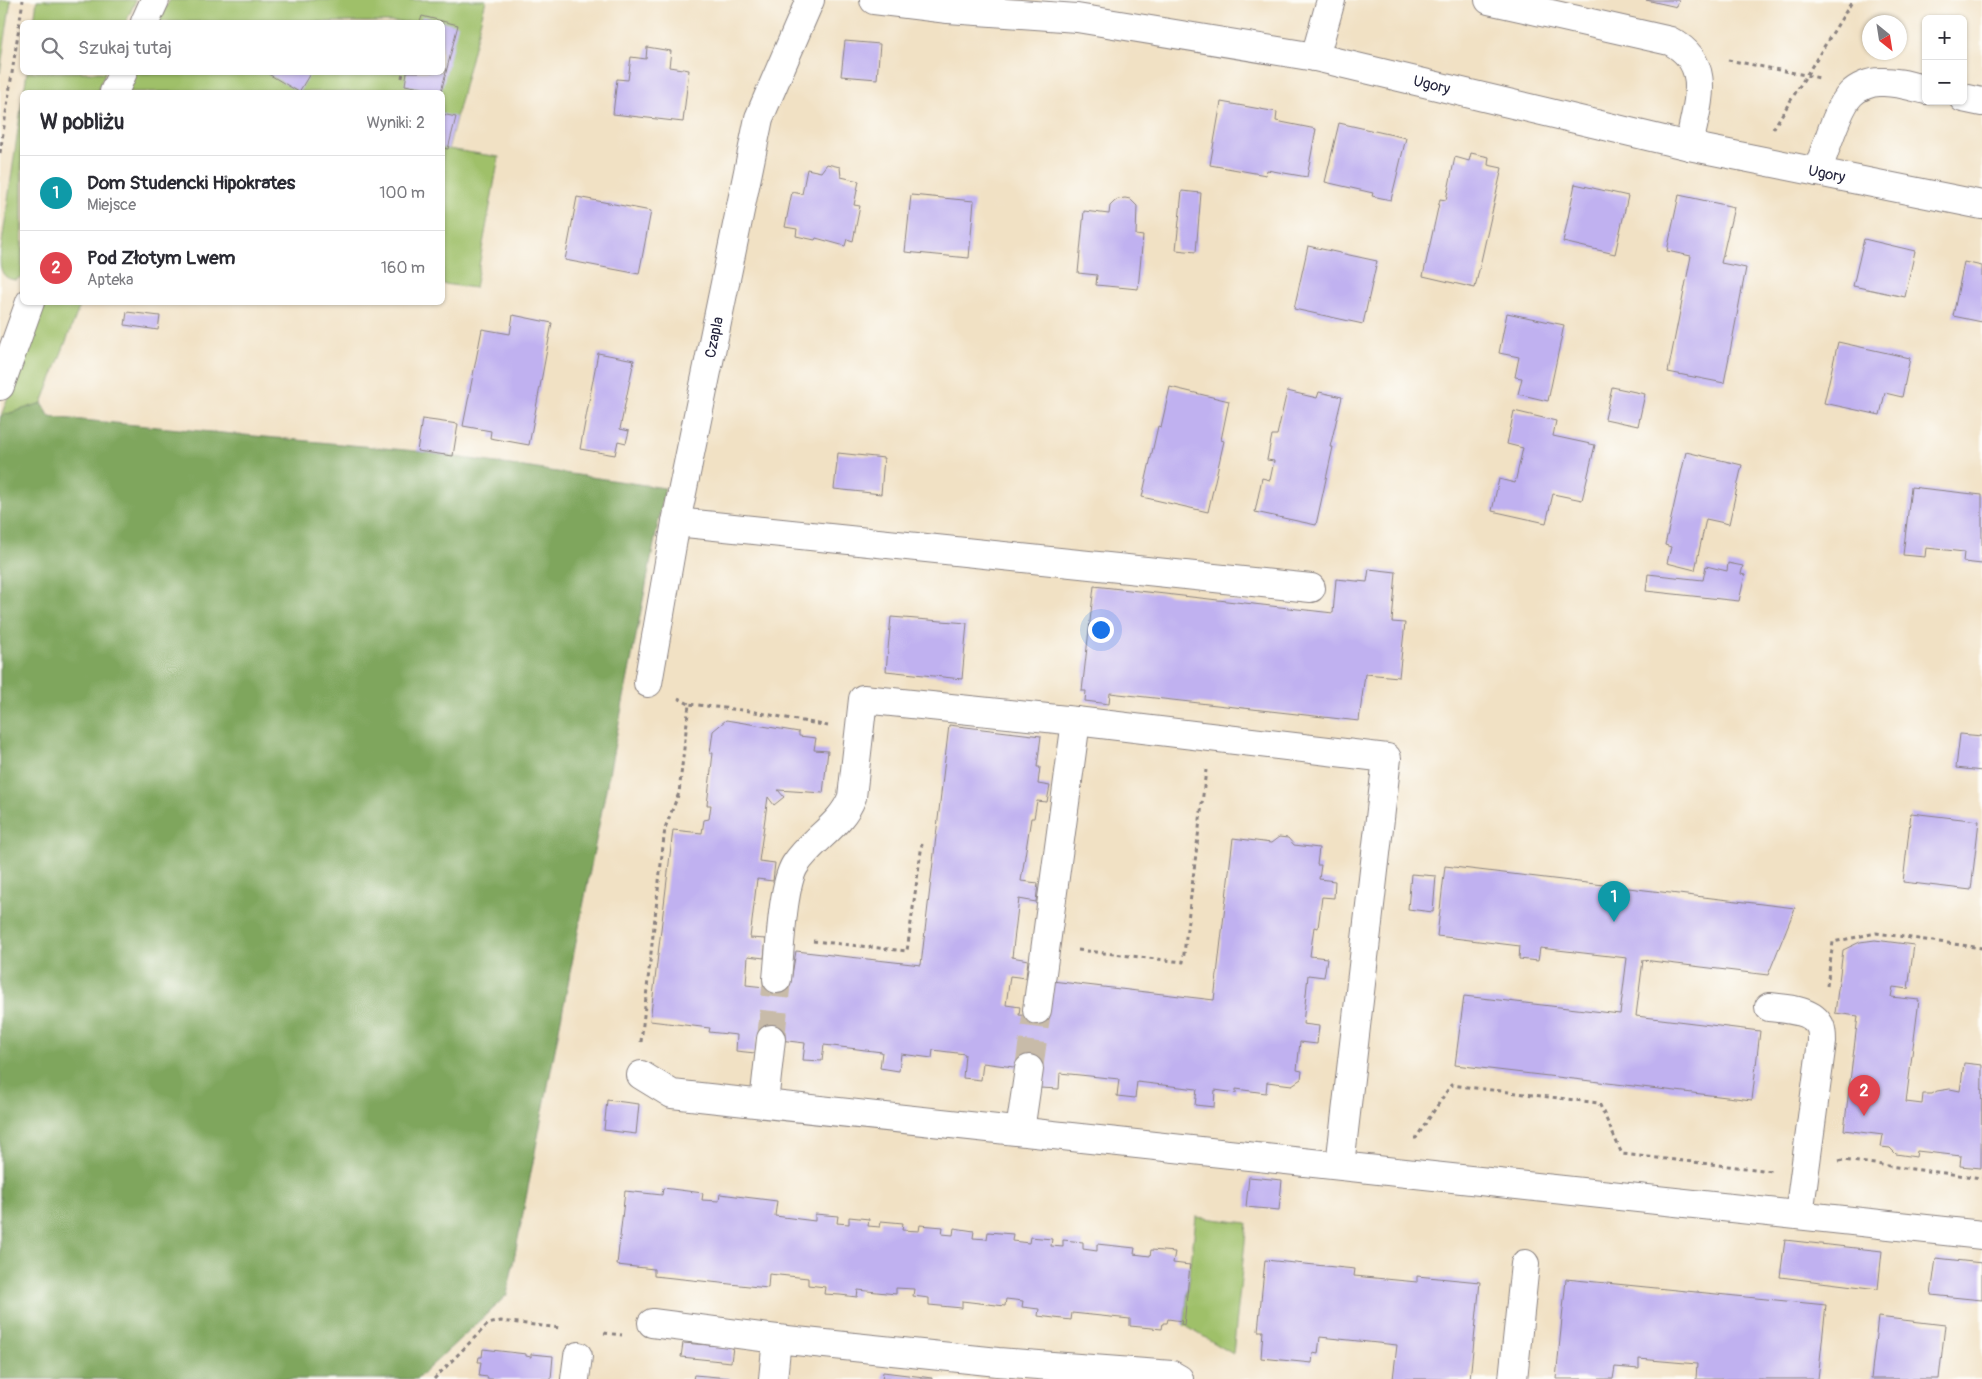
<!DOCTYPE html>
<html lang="pl">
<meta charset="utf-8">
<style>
:root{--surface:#fff;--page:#f2f2f3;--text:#2b2b33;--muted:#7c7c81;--line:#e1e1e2;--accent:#0b8043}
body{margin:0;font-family:Pangolin,sans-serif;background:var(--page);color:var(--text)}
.controls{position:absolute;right:15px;top:15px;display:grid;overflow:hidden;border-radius:8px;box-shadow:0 1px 4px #0004}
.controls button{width:45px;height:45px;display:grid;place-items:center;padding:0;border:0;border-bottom:1px solid var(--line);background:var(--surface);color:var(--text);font:25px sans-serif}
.compass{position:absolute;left:1862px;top:15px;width:45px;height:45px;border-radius:50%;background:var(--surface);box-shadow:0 1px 4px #0004;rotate:150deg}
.you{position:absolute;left:1100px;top:629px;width:18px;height:18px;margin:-12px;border:4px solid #fff;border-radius:50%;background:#1a73e8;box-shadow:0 0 0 8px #1a73e833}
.badge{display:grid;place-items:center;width:32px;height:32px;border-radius:50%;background:var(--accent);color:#fff;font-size:16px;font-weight:700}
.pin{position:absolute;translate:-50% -41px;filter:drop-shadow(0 1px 2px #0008)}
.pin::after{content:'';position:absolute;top:26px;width:18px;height:15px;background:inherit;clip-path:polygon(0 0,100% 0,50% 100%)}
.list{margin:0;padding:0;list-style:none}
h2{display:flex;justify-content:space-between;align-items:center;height:65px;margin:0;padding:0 20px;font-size:21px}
h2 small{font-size:16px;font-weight:400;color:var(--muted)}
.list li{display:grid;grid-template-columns:32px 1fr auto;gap:15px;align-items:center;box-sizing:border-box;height:75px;padding:0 20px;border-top:1px solid var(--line)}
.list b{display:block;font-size:19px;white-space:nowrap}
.list p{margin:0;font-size:16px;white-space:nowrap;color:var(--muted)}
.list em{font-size:16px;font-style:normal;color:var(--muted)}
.icon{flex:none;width:28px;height:28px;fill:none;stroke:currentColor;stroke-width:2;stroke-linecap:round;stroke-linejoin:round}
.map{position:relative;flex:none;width:1982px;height:1379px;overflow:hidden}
.search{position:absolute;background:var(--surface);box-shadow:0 1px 4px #0004;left:20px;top:20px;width:425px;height:55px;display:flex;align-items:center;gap:12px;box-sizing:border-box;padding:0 18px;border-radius:8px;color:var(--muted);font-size:19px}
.panel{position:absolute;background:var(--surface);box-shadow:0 1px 4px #0004;left:20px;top:90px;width:425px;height:215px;border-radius:8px}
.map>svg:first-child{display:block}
</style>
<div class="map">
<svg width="1982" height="1379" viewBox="0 0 1982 1379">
<rect width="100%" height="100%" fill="#fdfcf7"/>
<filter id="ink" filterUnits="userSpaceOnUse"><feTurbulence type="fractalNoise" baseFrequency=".02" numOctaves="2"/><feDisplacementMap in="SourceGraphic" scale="10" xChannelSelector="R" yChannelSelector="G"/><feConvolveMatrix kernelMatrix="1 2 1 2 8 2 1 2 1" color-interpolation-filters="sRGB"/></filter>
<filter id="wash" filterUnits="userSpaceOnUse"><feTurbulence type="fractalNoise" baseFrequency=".0096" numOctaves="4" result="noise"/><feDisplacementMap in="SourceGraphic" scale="20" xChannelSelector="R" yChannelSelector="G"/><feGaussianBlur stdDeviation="1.12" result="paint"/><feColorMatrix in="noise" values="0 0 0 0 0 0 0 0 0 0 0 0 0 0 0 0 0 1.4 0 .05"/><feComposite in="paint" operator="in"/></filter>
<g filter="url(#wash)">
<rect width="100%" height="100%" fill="#f1e1c4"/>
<path fill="#9fc069" stroke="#607152" d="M0,0H11L0,73Z
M37,0H135V2L126,22H34Z
M170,0H486L448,149L499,157L475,288L443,284L442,92H126L135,73L442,72V22H156Z
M27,72H105V73L97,92H24Z
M22,101V276L16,280C2,279 0,270 0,257Z
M42,303H81L42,403L1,416Z
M1196,1217L1247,1223L1233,1354L1184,1325Z"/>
<path fill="#7fa65d" stroke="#50644c" d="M42,403L50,417L416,451L665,488L507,1295L417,1379H0V417L1,416Z"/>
<g id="blocks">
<path fill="#c0b1f0" d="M1646,0H1679L1677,7Z
M422,16L458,25L441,92L405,85L407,72H442V22H420Z
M845,41L880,44L877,79L841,76Z
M647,47L671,51L669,67L689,70L683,122L613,114L617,79L628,80L631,57L646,59Z
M265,72H311L299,92Z
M1221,102L1277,112L1276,121L1316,129L1307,177L1267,170L1266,175L1210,165Z
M442,114L456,117L448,149L442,148Z
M1339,123L1406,138L1391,200L1372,196L1373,193L1325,182Z
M1471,153L1489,157L1488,165L1502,168L1475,288L1423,276L1440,199L1446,200L1455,157L1469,161Z
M827,164L840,167L841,177L859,181L854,205L860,206L853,241L847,239L845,246L816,238L815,240L796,236L797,229L785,227L792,192L802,194L807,169L821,172Z
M1575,184L1628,196L1615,254L1563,242Z
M1182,191L1201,193L1196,252L1176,250Z
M911,195L974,201L969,258L905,252Z
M1679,195L1734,207L1721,263L1746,268L1724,383L1668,372L1691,256L1667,251Z
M577,197L651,211L639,274L565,260Z
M1125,198L1130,199L1137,206L1136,235L1143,236L1138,289L1096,285L1097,275L1078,273L1084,211L1109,214L1110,206L1114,202L1118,199Z
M1864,239L1915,251L1905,297L1853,286Z
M1308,246L1377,261L1363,324L1294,309Z
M1964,262L1982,266V322L1953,316Z
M127,312L160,316L158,330L125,325Z
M1507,313L1564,325L1548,401L1518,394L1522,378L1515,377L1519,357L1499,353Z
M513,315L552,323L529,445L490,438L491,431L463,426L482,329L510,334Z
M1838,342L1910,358L1902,397L1885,393L1880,415L1824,403Z
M598,353L634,360L620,429L629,431L626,443L618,441L615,455L580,449Z
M1170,387L1229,401L1221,440L1224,441L1208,512L1142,497L1158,426L1161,427Z
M1612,387L1645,394L1638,426L1605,419Z
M1287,391L1317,398L1319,392L1342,397L1330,447H1333L1316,525L1255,512L1262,478L1270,480L1274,461L1267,460L1272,435H1277Z
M1514,411L1556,421L1553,436L1595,445L1582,500L1553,494L1546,523L1492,511L1499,479L1515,483L1523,448L1507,444Z
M422,419L458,424L453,456L417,451Z
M1686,452L1742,465L1729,524L1706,519L1695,570L1667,563L1671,547L1665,545Z
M838,453L884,458L881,494L834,489Z
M1911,487L1982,495V564L1963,562L1964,552L1946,550L1926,548L1925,557L1903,555Z
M1728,563L1743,566L1741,574L1745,575L1739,601L1646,591L1648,574L1703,580L1706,566L1727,571Z
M1369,569L1396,572L1392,622L1405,623L1399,677L1365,674L1359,721L1110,693L1109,704L1085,701L1086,691H1082L1094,586L1333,613L1336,579L1367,582Z
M891,617L967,623L962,679L886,671Z
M726,720L799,732V736L816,738L814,750L828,751L823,793L778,790L784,797L774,805L768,797L759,861L775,863L773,881L757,879L750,938L766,939L764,958L748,956L746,985L774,988L775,979L791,981L796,951L921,965L949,725L1041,736L1037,767H1040L1038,784L1050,786L1047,802L1037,801L1034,818H1031L1021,881L1038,883L1036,902L1019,899L1012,957L1028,960L1026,978L1010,976L1006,1005L1020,1007L1019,1015L1033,1016L1052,981L1214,1000L1233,838L1271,843L1279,837L1288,838L1294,845L1319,848L1317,865H1321L1319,879L1335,881L1334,898L1322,897L1318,928L1314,927L1310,956L1327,958L1324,977L1308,975L1303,1024L1319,1026L1317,1044L1300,1042L1297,1070L1302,1071L1301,1079L1292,1085L1267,1082L1266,1093L1236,1089V1093L1215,1090L1214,1107L1195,1105L1197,1089L1137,1082L1135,1098L1117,1096L1119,1079L1060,1073L1059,1089L1040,1088L1029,1069L983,1063L981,1080L963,1078L965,1054L933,1050L932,1058L901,1054L899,1071L880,1068L882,1052L824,1045L822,1061L803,1060L805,1043L771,1039L757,1037L755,1053L736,1051L737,1035L709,1032L710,1028L650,1021L673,830L702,833L704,820L709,819L711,805H707L713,753H710L713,731Z
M1960,734L1982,736V771L1956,768Z
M1911,813L1979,821L1971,890L1903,882Z
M1445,866L1795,908L1768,975L1643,960L1636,1016L1760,1031L1752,1100L1455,1065L1464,996L1620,1014L1627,958L1540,948L1538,961L1519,959L1520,946L1437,936Z
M1411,874L1436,876L1433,912L1408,909Z
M1875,940L1914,945L1908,989L1893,987L1891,997L1919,1000L1906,1102L1922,1104L1923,1094H1932L1937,1091L1950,1089L1960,1091L1964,1063L1982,1065L1981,1168L1960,1166L1961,1156L1917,1151L1916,1157L1896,1154L1890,1148L1881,1147L1883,1135L1844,1130L1858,1016L1835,1013L1843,950L1860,942Z
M607,1100L639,1104L636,1134L604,1130Z
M1249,1177L1282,1180L1279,1210L1246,1207Z
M663,1188L703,1193L702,1200L719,1201L720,1194L777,1201L775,1216L815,1221V1214L838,1216L837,1223L849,1224V1217L869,1219L868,1226L880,1227L881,1221L903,1223L902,1230L919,1231L920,1225L943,1227L942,1234L953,1235L954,1228L974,1231L973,1238L987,1239L988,1232L1013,1234L1012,1241L1029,1243L1030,1237L1052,1239L1051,1246L1063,1247V1240L1083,1242V1249L1097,1251V1244L1135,1248L1134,1254L1150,1256L1151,1250L1175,1252L1173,1263L1190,1265L1184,1325L1181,1324L1182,1321L1168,1319L1167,1323H1163L1162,1329L1130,1326V1319L1072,1313L1071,1320L1038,1316L1039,1309L1022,1307L1023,1301L1006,1299L1005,1306L962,1301V1308L929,1305V1298L913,1296L914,1289L896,1288V1294L858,1290L857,1297L840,1295L824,1294L825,1287L808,1285V1278L769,1274L768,1288L654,1276V1269L617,1265L625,1191L662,1195Z
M1785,1240L1882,1251L1878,1289L1780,1277Z
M1936,1258L1982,1263V1300L1931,1295Z
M1265,1260L1355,1269L1354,1276L1417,1282V1276L1480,1282L1470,1379H1393L1397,1345L1320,1337L1318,1354L1313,1353L1312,1363L1261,1358L1263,1331H1258Z
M1566,1279L1826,1305L1818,1379H1696L1697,1364L1639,1359V1369L1615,1367L1613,1379H1556Z
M1878,1317L1945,1325L1939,1379H1871Z
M683,1343L733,1347L731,1362L681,1357Z
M483,1349L526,1354V1356L531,1357V1354L553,1356L551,1379H487L488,1377L479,1376L481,1362H478L479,1357H482Z
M883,1372L932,1378V1379H882Z
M694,1375L731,1378V1379H693Z"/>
</g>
</g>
<g filter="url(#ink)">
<use href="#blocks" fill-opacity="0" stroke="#8a8280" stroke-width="1"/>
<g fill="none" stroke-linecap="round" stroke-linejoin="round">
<path stroke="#c8bba9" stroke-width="28" stroke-dasharray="28 14" stroke-linecap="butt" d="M771,1039L777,979
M1029,1069L1037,1010"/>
<g stroke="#8a8280" stroke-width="30">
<g id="minor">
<path id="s1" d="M874,0L948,9L1077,18L1315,57L1689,146L1982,205"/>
<path d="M1489,0L1670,41C1715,64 1696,106 1689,146"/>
<path d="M145,22L155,0"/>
<path d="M1315,57L1331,0"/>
<path d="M114,92L123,72"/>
<path d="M1963,98L1982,102"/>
<path d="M1817,172C1825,152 1837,108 1851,94C1858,87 1870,82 1880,82C1895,81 1911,86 1926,90"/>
<path d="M0,386L30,302"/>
<path d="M676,522L1311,588"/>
<path id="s2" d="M648,683L676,522L759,118L810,0"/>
<path d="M777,979C780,952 782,886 795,865C811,840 842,825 852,797L863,699L1076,721L1387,758L1340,1165"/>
<path d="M1769,1007C1785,1009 1812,1009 1820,1026C1822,1030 1822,1037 1822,1042L1799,1215"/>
<path d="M1037,1010L1076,721"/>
<path d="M641,1075L672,1094L1982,1235"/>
<path d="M764,1103L771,1039"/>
<path d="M1020,1131L1029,1069"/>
<path d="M652,1323L777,1339"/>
<path d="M575,1379L578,1356"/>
<path d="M773,1379L777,1339L998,1362L1172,1375L1179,1379"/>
<path d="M1513,1379L1525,1264"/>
</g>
</g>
<path stroke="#8a8280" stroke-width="3" stroke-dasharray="4 4" stroke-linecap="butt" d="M1728,60L1820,78
M402,78L403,72
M1773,129L1853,0
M0,153L23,0
M678,698L689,704
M813,941L907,951L922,844
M1078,950L1183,962L1206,770
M1827,986L1833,942L1876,933L1982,948
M641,1042L665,828L679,793L689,704L750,711L828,726
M1414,1138H1416L1451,1085L1599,1103L1622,1154L1772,1171
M1839,1161L1843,1160L1982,1178
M604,1333L622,1335
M434,1379L488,1324L501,1321L560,1328"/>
<use href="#minor" stroke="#fff" stroke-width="28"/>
</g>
</g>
<g text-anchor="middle" stroke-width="4" stroke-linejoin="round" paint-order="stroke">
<g font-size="15" fill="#22223b" stroke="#fdfcf7">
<text dy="5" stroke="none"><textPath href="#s1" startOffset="565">Ugory</textPath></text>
<text dy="5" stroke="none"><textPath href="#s1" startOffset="970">Ugory</textPath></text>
<text dy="5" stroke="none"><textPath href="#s2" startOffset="352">Czapla</textPath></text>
</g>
</g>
</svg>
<div class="controls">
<button>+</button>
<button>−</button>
</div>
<svg class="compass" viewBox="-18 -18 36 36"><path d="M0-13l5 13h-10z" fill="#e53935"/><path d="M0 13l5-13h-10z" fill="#7c7c81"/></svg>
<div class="you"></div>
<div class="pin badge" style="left:1614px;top:922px;background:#0f9aa8">1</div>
<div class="pin badge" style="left:1864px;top:1116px;background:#e0444e">2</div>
<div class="search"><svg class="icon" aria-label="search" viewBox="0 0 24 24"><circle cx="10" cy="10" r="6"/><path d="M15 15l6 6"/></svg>Szukaj tutaj</div>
<section class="panel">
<h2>W pobliżu<small>Wyniki: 2</small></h2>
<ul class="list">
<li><span class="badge" style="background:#0f9aa8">1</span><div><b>Dom Studencki Hipokrates</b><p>Miejsce</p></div><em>100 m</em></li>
<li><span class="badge" style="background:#e0444e">2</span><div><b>Pod Złotym Lwem</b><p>Apteka</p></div><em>160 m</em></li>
</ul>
</section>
</div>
